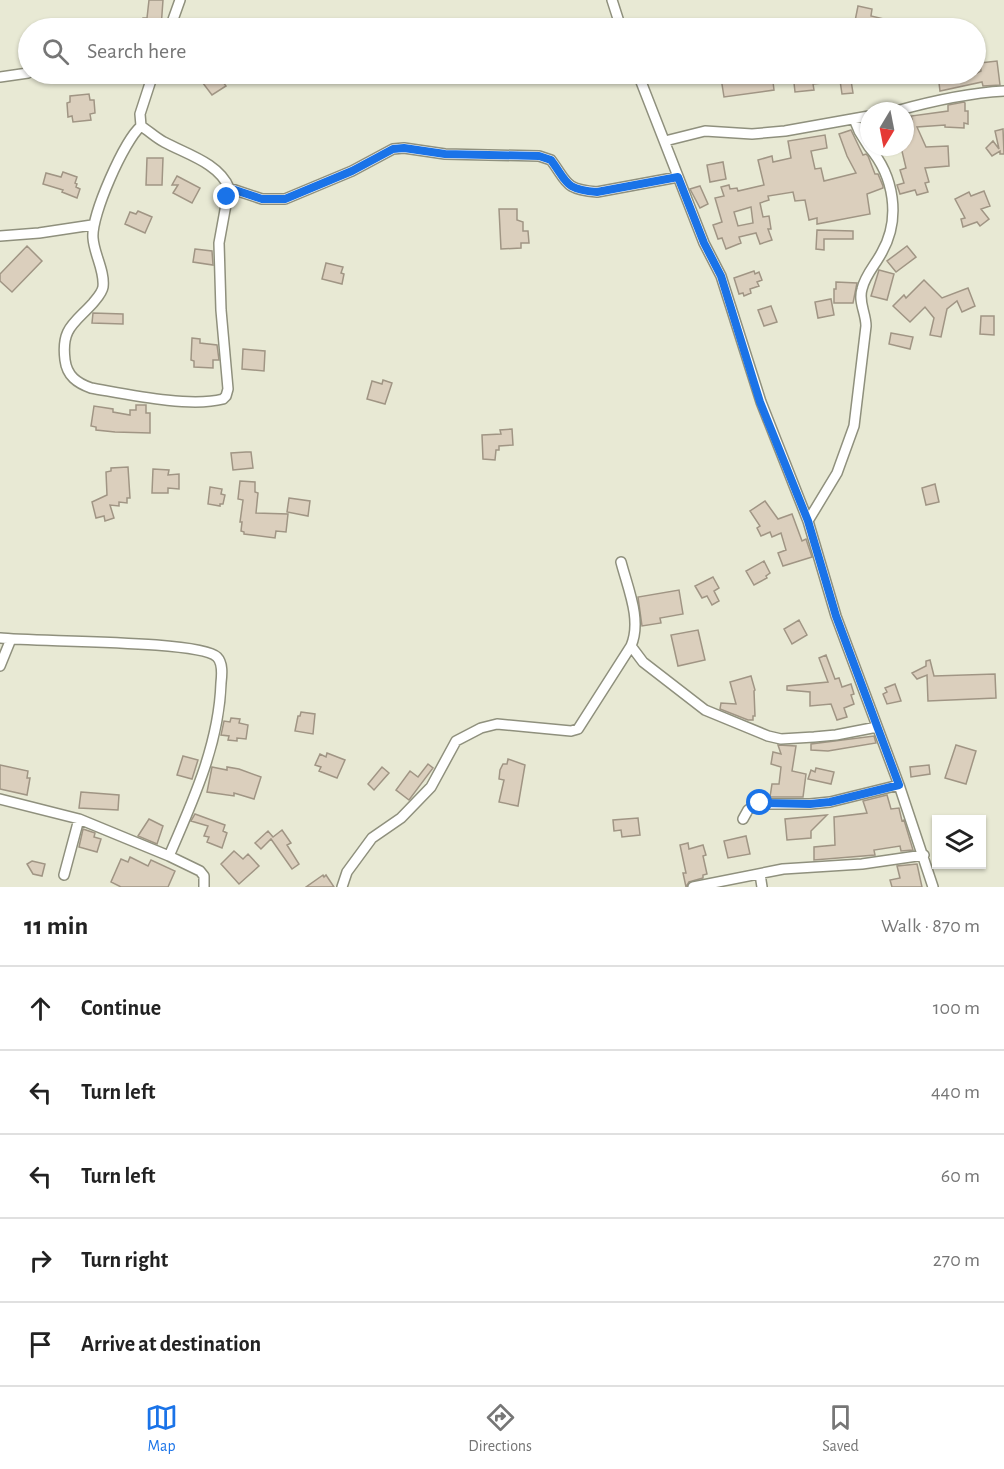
<!DOCTYPE html>
<meta charset="utf-8">
<style>
:root{--surface:#fff;--page:#f6f6f6;--text:#222;--muted:#767676;--line:#e0e0e0;--accent:#1a73e8}
body{margin:0;font-family:"Alegreya Sans",sans-serif;background:var(--page);color:var(--text)}
.controls{position:absolute;right:18px;bottom:18px;display:grid;overflow:hidden;border-radius:0px;box-shadow:0 2px 4px #0004}
.controls button{width:54px;height:54px;display:grid;place-items:center;padding:0;border:0;border-bottom:2px solid var(--line);background:var(--surface);color:var(--text);font:30px sans-serif}
.compass{position:absolute;left:860px;top:102px;width:54px;height:54px;border-radius:50%;background:var(--surface);box-shadow:0 2px 4px #0004;rotate:190deg}
.stop{position:absolute;width:18px;height:18px;margin:-14px;border:4px solid #1a73e8;border-radius:50%;background:#fff}
.stop.end{background:#1a73e8;border-color:#fff;box-shadow:0 2px 6px #0008}
.list{margin:0;padding:0;list-style:none}
h2{display:flex;justify-content:space-between;align-items:center;height:78px;margin:0;padding:0 24px;font-size:26px}
h2 small{font-size:20px;font-weight:400;color:var(--muted)}
.list li{display:grid;grid-template-columns:39px 1fr auto;gap:18px;align-items:center;box-sizing:border-box;height:84px;padding:0 24px;border-top:2px solid var(--line)}
.list b{display:block;font-size:22px;white-space:nowrap}
.list em{font-size:20px;font-style:normal;color:var(--muted)}
.icon{flex:none;width:33px;height:33px;fill:none;stroke:currentColor;stroke-width:2;stroke-linecap:round;stroke-linejoin:round}
.map{position:relative;flex:none;width:1004px;height:887px;overflow:hidden}
.search{position:absolute;background:var(--surface);box-shadow:0 2px 4px #0004;left:18px;right:18px;top:18px;height:66px;display:flex;align-items:center;gap:15px;box-sizing:border-box;padding:0 21px;border-radius:33px;color:var(--muted);font-size:22px}
.sheet{height:498px;background:var(--surface)}
nav{display:flex;justify-content:space-around;align-items:center;box-sizing:border-box;height:84px;border-top:2px solid var(--line);background:var(--surface);font-size:16px;color:var(--muted)}
nav a{display:grid;justify-items:center;gap:3px}
nav .on{color:var(--accent)}
.map>svg:first-child{display:block}
</style>
<div class="map">
<svg width="1004" height="887" viewBox="0 0 1004 887">
<rect width="100%" height="100%" fill="#e8e9d4"/>
<path fill="#dbcfbd" stroke="#a09584" stroke-width="1.5" fill-rule="evenodd" d="M149,0H163L161,28L142,27L143,18H147Z
M858,6L872,9L871,16L884,19L881,28L854,26Z
M997,61L1000,85L983,86L982,82L940,91L939,83L957,77L956,74H975L981,71L980,63Z
M196,74H217L226,86L212,95Z
M751,74H772L774,90L724,97L721,78Z
M793,74H822V83L813,84L814,90L795,92Z
M839,74H850L853,93L842,94Z
M89,94L90,100H94L95,113L90,114L91,120L73,122L72,116L68,117L67,103L70,102V96Z
M964,102L965,103V111H968V124L964,123V128L945,127V125L917,127L926,147L948,146L949,166L925,168L929,182L925,183L928,192L917,195L915,190L900,194L897,185L904,183L900,170L906,168L901,147H905V122L912,119L911,116L948,111V105Z
M1003,129L1004,154H1000V151L992,156L986,148L993,141L999,149L995,131Z
M851,130L863,155L866,154L868,156L875,174H878L883,186V188L867,194L870,214L817,224V218L809,220L805,200L795,201L793,192L768,196L769,200L760,203L763,217L769,216L771,229H768L772,240L760,244L756,233L739,237L741,243L726,249L722,238L718,239L713,225L722,222L715,198L724,196L721,187L729,185L730,189L737,188L738,191L764,185L758,160L772,156L773,162L791,158L788,141L825,135L827,148L811,151L815,169L821,168L824,181L856,173L847,156L839,134ZM751,207L753,223L738,226L734,212Z
M147,158H163L162,185H146Z
M723,162L726,179L710,182L707,165Z
M63,172L77,177L75,183L77,184L76,187L80,189L77,198L62,192L63,190L43,184L46,173L61,177Z
M177,176L200,188L192,203L173,193L178,185H172Z
M700,186L708,204L700,208L690,189Z
M984,191L990,206L981,209L989,219L980,226L977,222L963,227L961,219L965,218L955,199L969,192L971,196Z
M499,209H517V220L523,222V231H528L529,243H521V248L501,249Z
M138,211L152,217L145,233L125,224L130,212L136,214Z
M817,230L853,231V239H824V250L816,249Z
M27,246L42,261L12,292L0,281V274Z
M907,246L916,257L896,272L887,261Z
M195,249L212,251L213,265L193,262Z
M326,263L343,267L341,273L344,274L342,284L322,279Z
M879,270L894,274L887,300L871,296Z
M754,271L755,274L759,272L762,280L757,282L759,286L750,289L751,293L744,296L743,293L739,294L734,278Z
M924,280L942,298L968,288L975,306L962,312L957,301L947,309L941,337L930,335L934,318L925,307L910,322L893,306L904,295L906,298Z
M836,282L857,283L853,303H834V289H836Z
M831,299L834,315L818,318L815,302Z
M771,306L777,322L764,326L758,310Z
M93,313L123,314V324L92,323Z
M981,316H994V335L980,334Z
M891,333L913,337L910,349L889,344Z
M192,338L200,339V343L217,345L219,360H213V368L194,367V361L191,360Z
M243,349L265,351L264,371L242,369Z
M383,380L392,383L385,404L367,399L372,381L382,384Z
M136,405H146V413H150V433L115,432L96,430V427L91,426L94,406L113,409V412L130,415V410H136Z
M512,429L513,445L499,446V450H496L495,460L483,459L482,435L501,434L500,430Z
M246,452H251L253,468L233,470L231,453Z
M128,467L130,498H127V503L119,502V506L110,505L114,518L105,521L104,516L96,518L92,502L107,495L106,472L111,471V468Z
M153,469L169,470L168,475L179,474V489L168,488V493H152Z
M240,481L255,482V492L258,493L256,513L288,514L286,532L276,531L275,538L244,534V532L241,531L242,522H240L243,500L238,499Z
M935,484L939,502L926,505L922,488Z
M210,487L222,489L221,494L225,495L223,504H220V506L208,504Z
M289,498L310,501L308,516L287,512Z
M765,501L778,519L792,514L802,541L806,539L812,557L783,566L778,553L786,550L781,533L772,537L770,532L761,536L757,528L760,526L750,511Z
M764,561L770,573L766,576L767,578L754,585L746,571Z
M713,577L719,588L714,591L719,601L712,605L707,596L702,598L695,586Z
M679,590L683,614L660,618L661,623L642,626L638,597Z
M799,620L807,635L792,644L784,629Z
M698,630L705,660L678,666L671,635Z
M826,655L835,679L839,678L842,687L851,684L854,694L851,695L854,704L844,708L847,717L837,720L831,704L810,706V692L787,690V686L828,682L819,658Z
M930,660L934,676L995,674L996,698L928,701L927,675L917,679L912,673L926,666V661Z
M751,676L755,690L754,691L755,716H753V720H748L720,709L721,703L736,704L730,682Z
M895,684L901,701L887,704L883,694L887,692L885,688Z
M301,712L315,714L313,734L295,731L298,716H300Z
M231,718L240,719L239,723L248,725L246,739L237,738V741L228,740L229,736L221,735L224,721L230,722Z
M874,736L876,743L828,751L811,750V744Z
M778,745L796,746L792,771L806,774L803,797H770L772,784H779L781,767L771,764L773,752L781,754Z
M956,745L976,751L966,784L945,778Z
M327,753L345,760L337,778L319,771L321,767L315,765L320,754L326,757Z
M183,756L198,760L192,779L177,775Z
M508,759L525,765L518,806L499,802L504,780L499,779L500,770L503,764H507Z
M428,764L433,768L409,800L396,790L410,771L418,777Z
M0,765L28,771L27,778H30L27,795L0,789Z
M929,765L930,774L911,777L910,767Z
M212,767L227,770V767L239,769L261,777L254,799L234,793V796L207,792Z
M382,767L389,773L374,790L368,784Z
M816,768L834,772L831,784L808,779L811,770L815,772Z
M81,792L119,795L118,810L79,808Z
M887,795L891,809L899,808L902,821L904,820L913,850L901,851L900,846L874,850L875,855L814,860V847L835,845L834,817L867,813L863,801Z
M195,814L225,825L223,831L227,833L222,848L207,842L209,837L204,836L208,826L191,821Z
M827,815L811,831V838L787,840L785,819Z
M638,818L640,835L622,837L621,830L614,831L613,820Z
M149,819L163,826L157,844L138,836Z
M83,829L95,833L94,837L101,839L97,852L79,847Z
M282,830L291,843L287,845L299,864L292,869L271,839L261,849L255,843L268,831L273,837Z
M746,836L750,854L728,858L724,841Z
M688,843L689,849L703,845L706,855L703,856L707,874L703,875V878L689,882L686,887L683,873H686L680,845Z
M234,851L243,859L248,854L259,866L239,884L221,864Z
M130,857L148,866L151,860L175,871L168,887H121L111,882L121,859L128,862Z
M32,861L45,864L42,876L33,874L27,864Z
M917,864L922,887H892L890,880L900,878L897,866Z
M323,875L324,877L326,875L334,887H306Z"/>
<g fill="none" stroke-linecap="round" stroke-linejoin="round">
<g stroke="#8f907d" stroke-width="12">
<path id="minor" d="M612,0L621,28
M170,28L180,0
M112,74L153,76
M638,74L704,243L721,276L761,402L808,521L836,616L899,785L933,887
M0,77L28,73
M896,111C932,101 966,93 1004,91
M854,119L859,131L869,147
M141,126C124,141 91,215 93,238C94,254 105,271 103,287C102,293 97,298 93,303C74,324 61,328 65,360C67,376 77,383 91,388C126,394 189,408 223,399L226,396L228,389L221,310L219,243L229,188C219,163 186,154 164,142C156,138 149,131 141,126L140,114L153,74
M665,141L705,131L752,134L785,131L869,116
M229,188L262,199H285L352,171L393,149L404,148L445,154L539,156L551,160C568,183 564,189 597,192L678,177
M0,236L39,233L92,225
M808,521L837,473L854,426L866,326C866,313 858,302 862,289C865,275 876,264 882,252C901,218 894,176 869,147
M621,562C628,589 642,620 631,646L643,662L705,710L768,736L781,739L814,737L836,735L877,727
M0,638C34,642 200,640 217,657C223,663 222,674 221,683C219,744 193,801 169,856
M0,666L11,639
M0,799L79,819L169,856L200,871L204,876V887
M743,819L748,810L757,804H810L830,802L899,785
M760,874L762,887
M64,875L79,819
M342,887L347,872L372,838L401,818L431,787L456,741L481,728L497,724L571,731L578,729L631,646
M693,887L783,869L862,864L924,855"/>
</g>
<use href="#minor" stroke="#fff" stroke-width="9"/>
</g>
<g fill="none" stroke-linecap="round" stroke-linejoin="round">
<path stroke="#1a73e8" stroke-width="8" d="M227,197L229,188L262,199H285L352,171L393,149L404,148L445,154L539,156L551,160C568,183 564,189 597,192L678,177L704,243L721,276L760,402L808,521L836,616L899,785L830,802L810,804L760,803"/>
</g>
</svg>
<div class="controls">
<button><svg class="icon" aria-label="layers" viewBox="0 0 24 24"><path d="M12 4l9 5-9 5-9-5zM3 14l9 5 9-5"/></svg></button>
</div>
<svg class="compass" viewBox="-18 -18 36 36"><path d="M0-13l5 13h-10z" fill="#e53935"/><path d="M0 13l5-13h-10z" fill="#767676"/></svg>
<div class="stop" style="left:760px;top:803px"></div>
<div class="stop end" style="left:227px;top:197px"></div>
<div class="search"><svg class="icon" aria-label="search" viewBox="0 0 24 24"><circle cx="10" cy="10" r="6"/><path d="M15 15l6 6"/></svg>Search here</div>
</div>
<section class="sheet">
<h2>11 min<small>Walk · 870 m</small></h2>
<ul class="list">
<li><svg class="icon" aria-label="ahead" viewBox="0 0 24 24"><path d="M12 20V5M6 11l6-6 6 6"/></svg><div><b>Continue</b></div><em>100 m</em></li>
<li><svg class="icon" aria-label="left" viewBox="0 0 24 24"><path d="M17 20v-9H6M10 6l-5 5 5 5"/></svg><div><b>Turn left</b></div><em>440 m</em></li>
<li><svg class="icon" aria-label="left" viewBox="0 0 24 24"><path d="M17 20v-9H6M10 6l-5 5 5 5"/></svg><div><b>Turn left</b></div><em>60 m</em></li>
<li><svg class="icon" aria-label="right" viewBox="0 0 24 24"><path d="M7 20v-9h11M14 6l5 5-5 5"/></svg><div><b>Turn right</b></div><em>270 m</em></li>
<li><svg class="icon" aria-label="arrive" viewBox="0 0 24 24"><path d="M6 21V4h12l-3 4 3 4H6"/></svg><div><b>Arrive at destination</b></div></li>
</ul>
</section>
<nav>
<a class="on"><svg class="icon" aria-label="map" viewBox="0 0 24 24"><path d="M3 6l6-2 6 2 6-2v14l-6 2-6-2-6 2zM9 4v14M15 6v14"/></svg>Map</a>
<a><svg class="icon" aria-label="directions" viewBox="0 0 24 24"><path d="M12 3l9 9-9 9-9-9zM9 14v-3h6M13 9l2 2-2 2"/></svg>Directions</a>
<a><svg class="icon" aria-label="saved" viewBox="0 0 24 24"><path d="M7 4h10v16l-5-4-5 4z"/></svg>Saved</a>
</nav>
